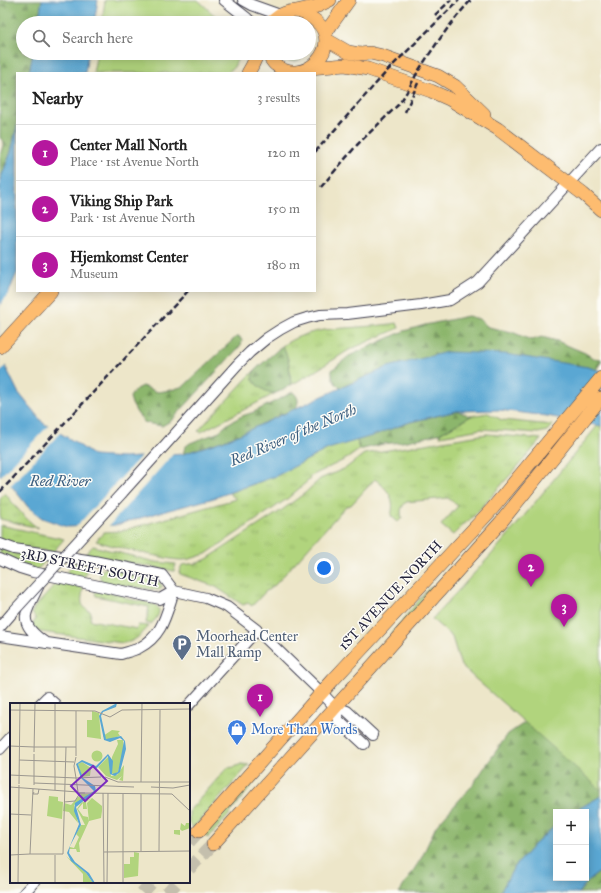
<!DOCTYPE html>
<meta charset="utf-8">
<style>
:root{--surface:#fff;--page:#f2f2f2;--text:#222;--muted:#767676;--line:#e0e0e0;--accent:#b5179e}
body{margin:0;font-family:"IM FELL Great Primer",serif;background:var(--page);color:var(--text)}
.controls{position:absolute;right:12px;bottom:12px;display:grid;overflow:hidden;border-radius:0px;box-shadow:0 2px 10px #0003}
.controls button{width:36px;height:36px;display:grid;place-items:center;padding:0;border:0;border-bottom:1px solid var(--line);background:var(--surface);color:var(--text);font:20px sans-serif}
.you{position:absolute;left:324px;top:568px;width:14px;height:14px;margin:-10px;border:3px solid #fff;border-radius:50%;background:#1a73e8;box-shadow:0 0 0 6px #1a73e833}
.badge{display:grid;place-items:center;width:26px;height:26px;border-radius:50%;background:var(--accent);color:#fff;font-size:13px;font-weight:700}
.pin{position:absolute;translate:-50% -33px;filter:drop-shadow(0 1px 2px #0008)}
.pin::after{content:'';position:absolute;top:21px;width:14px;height:12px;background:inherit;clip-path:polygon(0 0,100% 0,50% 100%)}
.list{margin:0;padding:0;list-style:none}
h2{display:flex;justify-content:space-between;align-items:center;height:52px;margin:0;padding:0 16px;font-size:17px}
h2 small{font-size:13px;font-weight:400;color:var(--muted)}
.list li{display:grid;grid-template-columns:26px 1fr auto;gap:12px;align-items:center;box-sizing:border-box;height:56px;padding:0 16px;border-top:1px solid var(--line)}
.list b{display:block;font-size:15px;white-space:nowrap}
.list p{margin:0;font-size:13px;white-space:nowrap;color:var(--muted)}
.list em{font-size:13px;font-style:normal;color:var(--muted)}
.icon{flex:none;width:22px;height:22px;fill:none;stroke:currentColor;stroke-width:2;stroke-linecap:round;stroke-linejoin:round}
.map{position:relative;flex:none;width:601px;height:893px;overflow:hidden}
.search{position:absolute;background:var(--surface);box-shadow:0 2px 10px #0003;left:16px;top:16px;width:300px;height:44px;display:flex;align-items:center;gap:10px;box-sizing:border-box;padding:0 14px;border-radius:22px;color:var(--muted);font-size:15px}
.panel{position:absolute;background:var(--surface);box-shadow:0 2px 10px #0003;left:16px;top:72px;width:300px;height:220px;border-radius:0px}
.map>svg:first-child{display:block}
</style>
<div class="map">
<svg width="601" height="893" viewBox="0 0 601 893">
<defs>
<pattern id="grass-tufts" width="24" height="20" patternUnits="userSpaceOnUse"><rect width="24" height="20" fill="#b1d47d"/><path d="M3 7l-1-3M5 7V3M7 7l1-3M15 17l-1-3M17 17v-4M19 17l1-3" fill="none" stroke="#98b66d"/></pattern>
<pattern id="forest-firs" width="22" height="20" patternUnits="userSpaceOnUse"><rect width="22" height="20" fill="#8cb66c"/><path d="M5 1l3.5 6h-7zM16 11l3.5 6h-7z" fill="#72945a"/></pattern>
</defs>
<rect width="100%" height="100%" fill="#fdfcf7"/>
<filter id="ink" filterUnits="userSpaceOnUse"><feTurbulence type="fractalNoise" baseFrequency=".025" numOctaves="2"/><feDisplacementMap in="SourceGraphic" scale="8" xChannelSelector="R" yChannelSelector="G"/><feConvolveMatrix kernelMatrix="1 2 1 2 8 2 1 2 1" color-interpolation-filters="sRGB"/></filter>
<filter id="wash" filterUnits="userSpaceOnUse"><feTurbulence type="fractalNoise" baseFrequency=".012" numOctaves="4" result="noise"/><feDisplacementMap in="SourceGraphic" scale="16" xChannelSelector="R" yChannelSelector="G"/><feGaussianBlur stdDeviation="0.9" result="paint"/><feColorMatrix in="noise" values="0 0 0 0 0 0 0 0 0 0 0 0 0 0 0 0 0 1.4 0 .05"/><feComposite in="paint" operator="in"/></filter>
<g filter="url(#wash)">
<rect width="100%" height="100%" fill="#ede6c9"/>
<path fill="url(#grass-tufts)" stroke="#6a7b5c" d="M278,53H308C299,63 287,65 278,53Z
M397,323L399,328L349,350L312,373L291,385C290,370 290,360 282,346C306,329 332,329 360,327C372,326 385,325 397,323Z
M256,369L253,374L257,385L271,393H276L201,432L198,431L250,375Z
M488,413L502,420L552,425L547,431L538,433L481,429L440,436L441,433L471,416Z
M487,434L541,439L528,455L472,518L464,524L453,535L441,525L458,506L448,498L406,502C401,508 400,510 402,518L398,522L391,516C396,498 388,490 375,479L351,505L346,506L275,585L265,592L252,606L248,603L243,605L216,587L180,574L179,572L182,565L198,563L207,559L282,510L305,493L320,479L346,468L364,454Z
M357,440L359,450L348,458L309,477L310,479L287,499L206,554C198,556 190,560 182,560C174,560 165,558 157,556C136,552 116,547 96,541L104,532L121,531L236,499L229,493L276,476L328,449Z
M5,493C15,506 24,518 38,528L0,519V498Z
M0,525L64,539L53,552L22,547L0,540Z
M93,546L155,562L176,564L174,571C144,565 114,561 84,555Z
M0,548L48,558L37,570L0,557Z
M76,562C79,563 83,563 85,565C90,569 86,577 81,578C76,579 69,576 64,575Z
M109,568L155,579L160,583L162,586L161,589L158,590L104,583C99,578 98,574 103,569Z
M58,582L82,587L83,588C82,601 78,605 91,612L90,620L137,629L138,625L149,626C141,635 135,642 123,643L41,632L37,631L32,625L36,619L32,613L34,608Z
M437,585L393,635L391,634L428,589Z
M97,590L120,594L128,599L152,603C164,609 158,617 151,624L146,623L149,607L96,596L95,593Z
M269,761L270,762L228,816L208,838L203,834Z
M241,764L249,765L193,828L189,824V811L227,768L235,767Z"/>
<path fill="url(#forest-firs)" stroke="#576c54" d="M0,0H42L38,23H23V53H33L29,73H17V126L11,152L0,180V156L4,141L0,138Z
M468,316L479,319L488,327L512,332L531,340L542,337L557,341L585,353L593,358L601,359V362L596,370L588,367H388L340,388C335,383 331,379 332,370L349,356L404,331L425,325Z
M236,337H240L242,341L241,345L172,420L162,426L151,424L144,422L137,413L132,404L130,397L136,389L142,386L158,392L171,390L184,386Z
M282,346C291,361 289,369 291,385C286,388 280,392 275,393C267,394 257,386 252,379L253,374L256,369Z
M293,392C299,398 299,401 296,408L234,437L183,454L185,447L190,443L217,433L229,423L242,416L254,412Z
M457,411L471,416L441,433L426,437L402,442L383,444L359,450L357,440L410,422Z
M601,693V796L573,812H556V825L534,845L513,869L500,893H399L422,857L436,826L471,787L508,734L536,715Z
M601,871V893H578L589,880Z"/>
<path fill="#b1d47d" stroke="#6a7b5c" d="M105,0H198L213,14L227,23H102Z
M97,53H240L234,67L227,73H93Z
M598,425L601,426V790L461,666L452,637L432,619L491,555L515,527Z"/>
<path fill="#5aa7d3" stroke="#3e6487" d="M42,0H98L94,23H38Z
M33,53H88L85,73H29Z
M17,126V273L13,282L1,315L0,353V180L11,152Z
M447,352L505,354L588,367L601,371V426L547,416L499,410L457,411L410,422L372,436L328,449L276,476L214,498L154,514L116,525L67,527L42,518L28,507L14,489L0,475V355L18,392L43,423L75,442L94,456L124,458L183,454L234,437L316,399L388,367Z
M601,796V871L589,880L578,893H500L513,869L534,845L556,825V878H586V812H573Z"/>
<path fill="#ede6c9" d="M13,287L3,315L2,354L7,364L0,372V305Z
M49,425L61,432L9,487L0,477Z
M174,453L107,528L74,529L142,455Z"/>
</g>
<g filter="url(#ink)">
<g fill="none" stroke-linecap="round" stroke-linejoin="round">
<path stroke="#c4bfad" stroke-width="13" stroke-dasharray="13 6" stroke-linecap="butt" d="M189,842L199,831
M189,869L213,844
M142,893L152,882
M167,893L177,882"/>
<g stroke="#403f50" stroke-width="12">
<path id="minor" d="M224,0L247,18L252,23
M243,0L252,5L280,15
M122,493L237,365L250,352L267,338L281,329L294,322L307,318L320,315L347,314L421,305L450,300L478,282L601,148
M0,544L14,549L94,561L162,575L174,591L206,598L227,607L257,630L322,693L335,707L338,720L364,744
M0,559L20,568L33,572L160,599L174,591
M39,585C36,592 27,608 26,615C24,627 37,637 46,643
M0,627L13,612
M0,636L121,654C127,652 133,651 139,648C163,636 166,614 174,591
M40,704L47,697L55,704
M189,705L257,630
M335,707L347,711L373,735
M0,749L11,737
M24,893L34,882"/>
</g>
<g stroke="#403f50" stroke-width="14">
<path id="major" d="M296,11L318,6L330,0
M325,34L331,25L349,0
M327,40L348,52L360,54L370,53L383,56L438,76L455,86L484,114
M267,53C270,57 272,62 276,65C303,89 345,46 316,21C312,18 308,15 303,13C291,8 279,14 271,23
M310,68L345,65L368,69L431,91L449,99L498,129L583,194L601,210
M248,73L252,66L258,53
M0,347L51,291
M199,831L333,680L492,509L601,378
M213,844L501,522L601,398"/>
</g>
<use href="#minor" stroke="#fff" stroke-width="10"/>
<use href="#major" stroke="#fdbc70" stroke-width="13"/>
<path stroke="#22223b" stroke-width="2.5" stroke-dasharray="6 3" stroke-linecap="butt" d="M435,15L451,0
M405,112L418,83
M315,152L388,70L459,0
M321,187L357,145L398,105C407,94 412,81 419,70C435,45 451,22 471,0
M0,492L188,291"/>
<g stroke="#403f50" stroke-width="12" stroke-linecap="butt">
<path id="minor-bridge" d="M13,612L122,493"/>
</g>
<use href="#minor-bridge" stroke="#fff" stroke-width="10"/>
</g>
</g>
<defs>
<g id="parking-pin" transform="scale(1)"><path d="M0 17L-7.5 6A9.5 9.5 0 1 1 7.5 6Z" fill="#5c6f8a" stroke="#fdfcf7"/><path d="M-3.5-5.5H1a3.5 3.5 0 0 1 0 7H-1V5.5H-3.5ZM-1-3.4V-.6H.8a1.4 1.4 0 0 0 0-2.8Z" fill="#fff"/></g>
<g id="shop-pin" transform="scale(1)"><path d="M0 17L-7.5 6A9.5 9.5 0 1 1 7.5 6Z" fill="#3f7fe0" stroke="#fdfcf7"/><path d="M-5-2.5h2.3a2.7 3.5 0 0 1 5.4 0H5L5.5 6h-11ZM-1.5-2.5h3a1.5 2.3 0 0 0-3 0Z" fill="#fff"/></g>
</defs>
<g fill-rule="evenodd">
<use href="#parking-pin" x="182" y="644"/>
<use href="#shop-pin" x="237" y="729"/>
</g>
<g text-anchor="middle" stroke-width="3" stroke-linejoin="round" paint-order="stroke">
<g font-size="14" fill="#22223b" stroke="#fdfcf7">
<text transform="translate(90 567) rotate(12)" y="5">3RD STREET SOUTH</text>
<text transform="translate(390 595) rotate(-47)" y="5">1ST AVENUE NORTH</text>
</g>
<g font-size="14" fill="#4e5e75" stroke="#fdfcf7" text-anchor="start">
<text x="196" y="641">Moorhead Center<tspan x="196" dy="16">Mall Ramp</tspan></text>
</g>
<g font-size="14" fill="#366cbe" stroke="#fdfcf7" text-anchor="start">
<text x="251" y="734">More Than Words</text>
</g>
<g font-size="15" font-style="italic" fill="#3b5e7f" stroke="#fdfcf7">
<text transform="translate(293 435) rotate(-23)" y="5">Red River of the North</text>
<text x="60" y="486">Red River</text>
</g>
</g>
<g transform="translate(10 703)">
<rect width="180" height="180" fill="#ede6c9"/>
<path d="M82,95L76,99L77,106H73V100L68,106L73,113L78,114L79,118L69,140L70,149H67L66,146H59L60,144L64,145L69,134L66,131L71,122H75L67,106L71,100Z" fill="#b1d47d"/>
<path d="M82,8L89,10L91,36L77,34V17H82ZM102,27L110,28L108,30L110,33L97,37L93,33ZM107,37H113L114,46L108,69L103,72L101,68L102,54L108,41ZM81.5 53a5.5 5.5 0 1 1 11 0a5.5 5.5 0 1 1-11 0ZM99,53L101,73L107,72L114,62L113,78L109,77L112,73L107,77L96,73L88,64ZM72,59L81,65L80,73L72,74L68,61ZM71,91H81L64,102L68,120L59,109L53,108L54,100L61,102ZM39,93L48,94V98L53,99L52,116L37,113ZM82,95L92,103V108L91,115L79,118L77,100ZM171,120L175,123L176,120H180V125L172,128L170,126V132L164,131V127H170ZM124,149L129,150L128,173L114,175V161H120V154H124ZM56,153L76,170L83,180H73V171Z" fill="#b1d47d"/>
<path d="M107,0L106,4L93,9L91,13L96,36L111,33L115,38L116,46L110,69L105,73L100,71L98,53L86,66L72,59L68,61L73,75L85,83L86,88L66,104L71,122L60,143L59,150L65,159L79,170L85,180H83L76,170L61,158L57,150L69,121L64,108L65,100L84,88L71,75L66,61L72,57L86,63L98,51L103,58L102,71L108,69L114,38L110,35L100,39L94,37L89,13L92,8Z" fill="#5aa7d3"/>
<path fill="none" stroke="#9c9890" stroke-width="1" d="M0,7L85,8L100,14L112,7L180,6M66,8V53M0,43L24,44M24,44H66M24,49L25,0M9,57L64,59M0,72L66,75L64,63L66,54M95,74L108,79H180M66,75L91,74M66,75L68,89M131,79L132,0M24,80L124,84M9,81L10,0M24,82V51M0,84L68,89M141,84L163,85L180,82M45,87V0M24,89L23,91H28L29,86M75,90H68L162,91L180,108M93,90L94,180M54,99L65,98L70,90M0,111L21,112M131,148V91M149,148L150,7M94,149L180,148M20,151H53L56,44M0,152L20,151L23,86M8,180L9,82M45,180V152M97,180L98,90M113,180V90"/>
<path fill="#7b2cbf" fill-opacity="0.15" stroke="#7b2cbf" stroke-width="2" d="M83,63L97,78L75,98L61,83Z"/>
<rect width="180" height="180" fill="none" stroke="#22223b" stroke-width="2"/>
</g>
</svg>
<div class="controls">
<button>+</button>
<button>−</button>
</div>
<div class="you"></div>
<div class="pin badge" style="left:260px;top:717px">1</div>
<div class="pin badge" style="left:531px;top:587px">2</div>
<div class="pin badge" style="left:564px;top:627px">3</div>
<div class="search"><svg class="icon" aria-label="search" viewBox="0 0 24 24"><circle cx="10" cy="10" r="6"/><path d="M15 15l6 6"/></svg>Search here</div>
<section class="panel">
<h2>Nearby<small>3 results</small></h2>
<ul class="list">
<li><span class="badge">1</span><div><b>Center Mall North</b><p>Place · 1st Avenue North</p></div><em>120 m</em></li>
<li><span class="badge">2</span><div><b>Viking Ship Park</b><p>Park · 1st Avenue North</p></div><em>150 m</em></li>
<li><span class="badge">3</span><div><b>Hjemkomst Center</b><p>Museum</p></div><em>180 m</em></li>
</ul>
</section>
</div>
